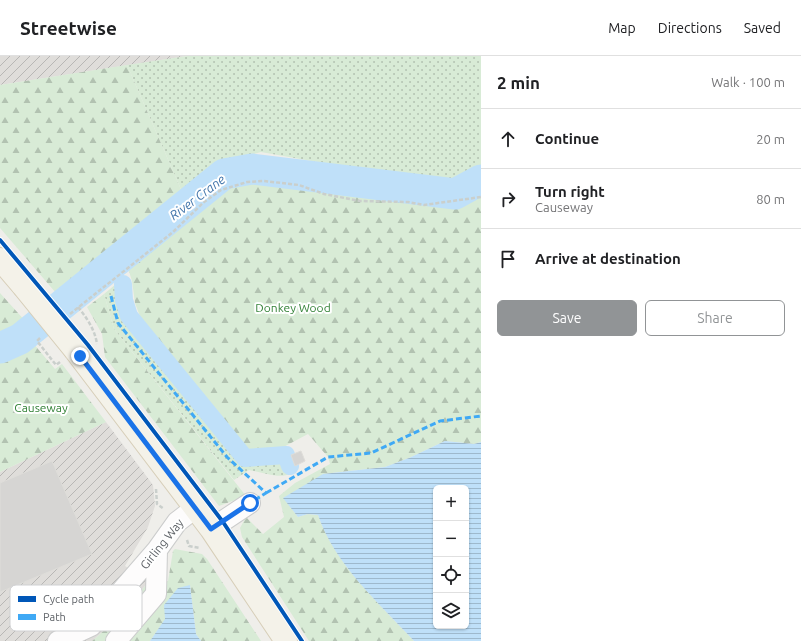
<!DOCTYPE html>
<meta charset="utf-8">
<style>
:root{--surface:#fff;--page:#f6f6f6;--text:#202124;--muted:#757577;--line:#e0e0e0;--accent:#919496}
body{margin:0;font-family:Ubuntu,sans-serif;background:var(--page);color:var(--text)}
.controls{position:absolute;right:12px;bottom:12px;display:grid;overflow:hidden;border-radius:6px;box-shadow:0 1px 3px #0004}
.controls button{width:36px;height:36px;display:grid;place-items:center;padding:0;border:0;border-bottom:1px solid var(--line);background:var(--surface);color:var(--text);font:20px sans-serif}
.stop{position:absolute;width:12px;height:12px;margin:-9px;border:3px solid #1a73e8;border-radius:50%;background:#fff}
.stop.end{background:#1a73e8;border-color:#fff;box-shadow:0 1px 4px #0008}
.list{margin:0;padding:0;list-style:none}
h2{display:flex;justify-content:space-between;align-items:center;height:52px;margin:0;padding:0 16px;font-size:17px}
h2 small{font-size:13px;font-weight:400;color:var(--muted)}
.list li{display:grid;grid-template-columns:26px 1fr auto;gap:12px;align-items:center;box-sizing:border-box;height:60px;padding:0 16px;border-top:1px solid var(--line)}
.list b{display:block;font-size:15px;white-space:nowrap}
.list p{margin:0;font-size:13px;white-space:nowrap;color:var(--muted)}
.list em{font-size:13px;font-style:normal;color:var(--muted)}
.actions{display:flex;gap:8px;padding:12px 16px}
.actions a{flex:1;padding:9px 0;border:1px solid var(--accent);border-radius:6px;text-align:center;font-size:14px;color:var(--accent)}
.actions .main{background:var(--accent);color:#fff}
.icon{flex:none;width:22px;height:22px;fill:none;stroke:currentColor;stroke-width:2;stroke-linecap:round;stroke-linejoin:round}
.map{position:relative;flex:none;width:481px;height:585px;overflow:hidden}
header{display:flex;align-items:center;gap:24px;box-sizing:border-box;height:56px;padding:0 20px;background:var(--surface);border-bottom:1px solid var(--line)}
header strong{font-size:19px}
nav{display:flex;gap:22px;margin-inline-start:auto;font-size:14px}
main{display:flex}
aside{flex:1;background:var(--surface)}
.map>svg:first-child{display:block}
</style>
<header>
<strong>Streetwise</strong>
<nav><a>Map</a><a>Directions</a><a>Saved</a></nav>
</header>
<main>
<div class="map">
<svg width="481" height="585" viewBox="0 0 481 585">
<defs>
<pattern id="industrial-furrows" width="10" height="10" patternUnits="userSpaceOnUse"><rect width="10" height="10" fill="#dfddda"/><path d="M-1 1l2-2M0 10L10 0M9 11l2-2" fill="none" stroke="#b8b7b5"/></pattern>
<pattern id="grass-dots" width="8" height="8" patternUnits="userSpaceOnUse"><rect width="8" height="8" fill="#d8ebd6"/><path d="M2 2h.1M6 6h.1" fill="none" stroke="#b2c2b1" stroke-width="1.8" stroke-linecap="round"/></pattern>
<pattern id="forest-firs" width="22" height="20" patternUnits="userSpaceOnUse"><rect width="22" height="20" fill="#d8ebd6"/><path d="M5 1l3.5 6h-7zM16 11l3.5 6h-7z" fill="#b2c2b1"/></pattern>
<pattern id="water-rules" width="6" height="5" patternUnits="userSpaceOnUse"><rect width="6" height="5" fill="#bfe0f9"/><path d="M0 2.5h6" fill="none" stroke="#9eb9cd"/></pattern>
</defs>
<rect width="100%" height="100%" fill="#efeeea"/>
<path fill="url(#industrial-furrows)" d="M0,0H187L0,29Z
M106,366L153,429L155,450L148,471L125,510L149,525L122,559L92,585H0V416Z"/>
<path fill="url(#grass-dots)" d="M187,0H481V110L459,124L378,117L261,96L223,107L183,138L127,9Z
M116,228L124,262L244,405L283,402L290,418C279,423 261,416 249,414L234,424L114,273L104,238Z"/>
<path fill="url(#forest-firs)" d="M127,9L183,138L56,237L0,172V29Z
M233,125H301L425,142L457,141L481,133V386L474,388L445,385L409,402L385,411L323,418L289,449L298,461L308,458L318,459C335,508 379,547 414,585H309L242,481L240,472L246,461L263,478L284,461L279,440L295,427L330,408L328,401L308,378L276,395L247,397L144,271L135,247L132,225L126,206L216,132Z
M0,237L27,267L21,273L55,313L62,308L106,366L0,416Z
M104,238L114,273L246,440L219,450L105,301L102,278L87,251Z
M175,493L202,498L207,503L261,585H201L196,578L190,529L150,585H92L122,559L149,525H168L173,495Z"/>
<path fill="url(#water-rules)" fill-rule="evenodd" d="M445,385L474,388L481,386V585H414C379,547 335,509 318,459L308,458L298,461L283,442L323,418L385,411L409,402ZM436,432H466V570H436Z
M190,529L196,578L201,585H150L165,563L164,549L178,532Z"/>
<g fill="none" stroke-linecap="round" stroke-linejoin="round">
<path stroke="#bfe0f9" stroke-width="18" d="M122,209L125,200
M123,228L124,244L129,260L245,402L286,399L290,410"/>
<path stroke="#bfe0f9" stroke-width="31" d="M0,292L20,283L224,118L252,113L455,138L481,124"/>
</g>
<path fill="#d6d5d3" stroke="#deddd9" d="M301,395L305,405L295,410L291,399Z
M52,405L92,498L0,536V427Z"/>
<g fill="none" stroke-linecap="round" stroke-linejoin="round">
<g stroke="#cbcccc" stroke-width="22">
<path id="minor" d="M211,473L250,447
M58,585L91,570L157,494L177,466L195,452
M116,585L156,538L157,494"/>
</g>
<g stroke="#d7ceb8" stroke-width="24">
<path id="major" d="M0,203L23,230
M75,294L211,473L286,585"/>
</g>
<path stroke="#cacfcc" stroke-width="2.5" stroke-dasharray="4 2" stroke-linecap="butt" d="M78,251C87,262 95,274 97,288
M70,258L173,176L204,146L221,134L247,126L264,125L299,129L324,138L360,145L408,146L424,149L481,141
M40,282L37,285L56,309L60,306
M156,433L157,448L164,453
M187,484L189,490L200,492"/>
<use href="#minor" stroke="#fdfcfc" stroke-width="20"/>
<use href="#major" stroke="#f4f2e9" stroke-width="22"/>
<g stroke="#d7ceb8" stroke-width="24" stroke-linecap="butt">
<path id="major-bridge" d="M23,230L75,294"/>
</g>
<use href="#major-bridge" stroke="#f4f2e9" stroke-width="22"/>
<path stroke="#3fa9f5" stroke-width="3" stroke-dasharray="6 3" stroke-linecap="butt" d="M111,240L118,267L227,401L266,437L250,447
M266,437L328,401L371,397L440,365L481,360"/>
<g stroke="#fff" stroke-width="6">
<path id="cycleway" d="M0,184L88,289L223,466L302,585"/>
</g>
<use href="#cycleway" stroke="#0057b8" stroke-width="4"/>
</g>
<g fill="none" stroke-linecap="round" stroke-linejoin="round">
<path stroke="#1a73e8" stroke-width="5" d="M80,300L211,473L250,447"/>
</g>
<g text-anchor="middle" stroke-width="4" stroke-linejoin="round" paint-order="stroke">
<g font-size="12" fill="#348238" stroke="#fff">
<text x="293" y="256">Donkey Wood</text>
<text x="41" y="356">Causeway</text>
</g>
<g font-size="12" fill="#5f6368" stroke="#fff">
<text transform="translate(162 488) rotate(-51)" y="4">Girling Way</text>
</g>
<g font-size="13" font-style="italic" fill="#4174aa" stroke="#fff">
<text transform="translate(197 141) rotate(-37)" y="5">River Crane</text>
</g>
</g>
<rect x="10" y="529" width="132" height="46" rx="6" fill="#fff" stroke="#cfd0d2" stroke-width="1"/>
<rect x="18" y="540" width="18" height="6" fill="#0057b8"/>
<rect x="18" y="558" width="18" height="6" fill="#3fa9f5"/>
<g font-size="11" fill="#5f6368">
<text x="43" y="547">Cycle path</text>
<text x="43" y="565">Path</text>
</g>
</svg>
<div class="controls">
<button>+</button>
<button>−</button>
<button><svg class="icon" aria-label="locate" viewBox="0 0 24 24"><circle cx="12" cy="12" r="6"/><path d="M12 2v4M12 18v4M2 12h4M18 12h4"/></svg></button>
<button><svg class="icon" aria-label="layers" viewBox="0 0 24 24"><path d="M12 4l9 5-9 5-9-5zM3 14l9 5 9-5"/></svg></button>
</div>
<div class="stop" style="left:250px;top:447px"></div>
<div class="stop end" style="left:80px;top:300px"></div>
</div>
<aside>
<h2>2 min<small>Walk · 100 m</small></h2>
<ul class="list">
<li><svg class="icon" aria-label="ahead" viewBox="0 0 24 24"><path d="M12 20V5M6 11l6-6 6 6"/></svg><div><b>Continue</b></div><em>20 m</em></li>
<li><svg class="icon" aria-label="right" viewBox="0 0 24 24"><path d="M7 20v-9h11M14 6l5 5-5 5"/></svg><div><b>Turn right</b><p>Causeway</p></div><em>80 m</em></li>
<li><svg class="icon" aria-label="arrive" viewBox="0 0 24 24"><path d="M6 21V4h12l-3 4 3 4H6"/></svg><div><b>Arrive at destination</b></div></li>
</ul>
<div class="actions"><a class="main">Save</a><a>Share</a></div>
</aside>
</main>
